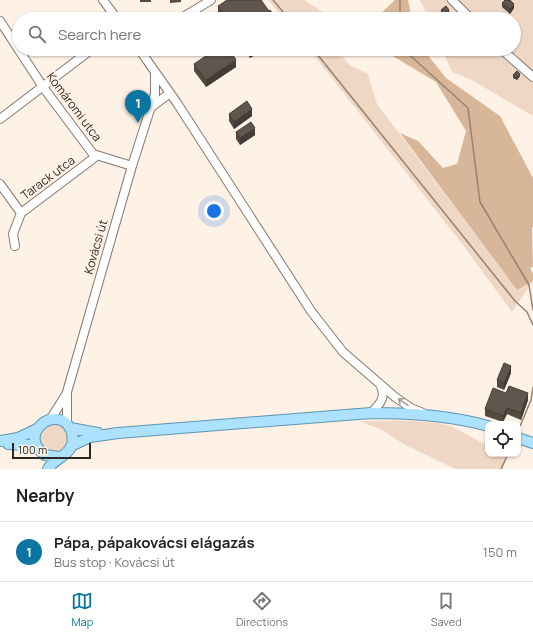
<!DOCTYPE html>
<meta charset="utf-8">
<style>
:root{--surface:#fff;--page:#f2f2f2;--text:#222;--muted:#767676;--line:#e0e0e0;--accent:#0a75a0}
body{margin:0;font-family:Manrope,sans-serif;background:var(--page);color:var(--text)}
.controls{position:absolute;right:12px;bottom:12px;display:grid;overflow:hidden;border-radius:8px;box-shadow:0 1px 3px #0004}
.controls button{width:36px;height:36px;display:grid;place-items:center;padding:0;border:0;border-bottom:1px solid var(--line);background:var(--surface);color:var(--text);font:20px sans-serif}
.scale{position:absolute;left:12px;bottom:10px;width:79px;box-sizing:border-box;padding-left:4px;border:2px solid #2d2824;border-top:0;font-size:11px;line-height:14px;white-space:nowrap;color:#2d2824;-webkit-text-stroke:3px #fef1e6;paint-order:stroke}
.you{position:absolute;left:214px;top:211px;width:14px;height:14px;margin:-10px;border:3px solid #fff;border-radius:50%;background:#1a73e8;box-shadow:0 0 0 6px #1a73e833}
.badge{display:grid;place-items:center;width:26px;height:26px;border-radius:50%;background:var(--accent);color:#fff;font-size:13px;font-weight:700}
.pin{position:absolute;translate:-50% -33px;filter:drop-shadow(0 1px 2px #0008)}
.pin::after{content:'';position:absolute;top:21px;width:14px;height:12px;background:inherit;clip-path:polygon(0 0,100% 0,50% 100%)}
.list{margin:0;padding:0;list-style:none}
h2{display:flex;justify-content:space-between;align-items:center;height:52px;margin:0;padding:0 16px;font-size:17px}
h2 small{font-size:13px;font-weight:400;color:var(--muted)}
.list li{display:grid;grid-template-columns:26px 1fr auto;gap:12px;align-items:center;box-sizing:border-box;height:60px;padding:0 16px;border-top:1px solid var(--line)}
.list b{display:block;font-size:15px;white-space:nowrap}
.list p{margin:0;font-size:13px;white-space:nowrap;color:var(--muted)}
.list em{font-size:13px;font-style:normal;color:var(--muted)}
.icon{flex:none;width:22px;height:22px;fill:none;stroke:currentColor;stroke-width:2;stroke-linecap:round;stroke-linejoin:round}
.map{position:relative;flex:none;width:533px;height:469px;overflow:hidden}
.search{position:absolute;background:var(--surface);box-shadow:0 1px 3px #0004;left:12px;right:12px;top:12px;height:44px;display:flex;align-items:center;gap:10px;box-sizing:border-box;padding:0 14px;border-radius:22px;color:var(--muted);font-size:15px}
.sheet{height:112px;background:var(--surface)}
nav{display:flex;justify-content:space-around;align-items:center;box-sizing:border-box;height:56px;border-top:1px solid var(--line);background:var(--surface);font-size:11px;color:var(--muted)}
nav a{display:grid;justify-items:center;gap:2px}
nav .on{color:var(--accent)}
.map>svg:first-child{display:block}
</style>
<div class="map">
<svg width="533" height="469" viewBox="0 0 533 469">
<rect width="100%" height="100%" fill="#fef1e6"/>
<path fill="#eed7c5" d="M268,0H304L334,19H284Z
M420,0H533V116L472,80L452,72L442,49H514V19H429Z
M309,49H337L349,65L368,74L377,104L517,290L533,281L512,312L463,245Z
M359,421C380,421 434,419 452,427C464,432 476,440 488,446V454H506L503,469H456L405,445L382,430Z
M40 438a14 14 0 1 1 28 0a14 14 0 1 1-28 0Z"/>
<path fill="#d8b69a" d="M395,0H408L412,19H375Z
M381,49H423L446,78L500,116L533,178V227L532,228L533,267L530,268L533,274V281L517,290L400,133L418,141L443,168L457,164L466,131L436,82Z"/>
<g fill="none" stroke-linecap="round" stroke-linejoin="round">
<path stroke="#9a816d" stroke-width="1.5" d="M273,0L289,19
M400,19V0
M313,49L515,301L527,312L533,325
M403,49L468,108L480,202L529,285L533,310
M518,431L531,400L533,387
M501,469L508,454"/>
<g stroke="#857970" stroke-width="10">
<path id="minor" d="M103,0L117,19
M452,0L471,19
M180,19L211,0
M0,21L43,87L93,154L132,166
M139,49L177,103L311,311L343,352L395,397L411,408L423,413
M501,49L533,77
M150,108L170,93
M0,119L92,49
M0,184L21,213
M15,246L13,234L21,213L94,158L93,154
M371,413C380,404 387,397 380,384
M50,420L67,393
M67,424V392L132,166L155,94V72"/>
</g>
<g stroke="#5c94b2" stroke-width="12">
<path id="major" d="M70,428L98,433
M518,438L533,443
M0,441L18,438L37,429
M8,444L28,445L37,448
M71,446L90,437L118,433L371,413C410,413 450,415 488,426
M48,469C54,459 68,456 72,445C73,440 73,435 71,430C58,402 15,434 45,455L59,457"/>
</g>
<use href="#minor" stroke="#fff" stroke-width="8"/>
<use href="#major" stroke="#ace2fe" stroke-width="10"/>
</g>
<path fill="#534a42" d="M140,0H151V2H140Z
M170,0H181V2L170,3Z
M502,3L514,8L510,14L502,7Z
M218,6L269,11L276,19H222L218,13Z
M441,10L449,12L444,16L441,12Z
M244,49H264L250,58Z
M194,64L236,67L206,87L194,71Z
M513,75L520,76L517,80L513,78Z
M229,114L252,116L234,129L229,121Z
M236,132L255,135L240,145L236,139Z
M511,373L504,390L497,387V380Z
M506,393L528,400L521,420L507,414L503,422L485,416V409Z"/>
<path fill="#443c36" d="M514,4V8L510,14V9Z
M449,10V12L444,16V14Z
M254,49H264L250,58V51Z
M236,60V67L206,87V80Z
M520,74V76L517,80V78Z
M252,109V116L234,129V122Z
M255,128V135L240,145V138Z
M511,366V373L504,390V383Z
M528,393V400L521,420V413Z
M507,408V414L503,422V416Z"/>
<path fill="#61564d" stroke="#443c36" d="M227,0H261L269,11L270,10L276,19H227L218,6Z
M505,0H510L514,4L510,9L502,3Z
M446,6L449,10L444,14L441,10Z
M76,16L78,19H73Z
M104,17L106,19H101Z
M216,49H229L236,60L206,80L194,64Z
M249,49H254L250,51Z
M517,71L520,74L517,78L513,75Z
M247,101L252,109L234,122L229,114Z
M251,122L255,128L240,138L236,132Z
M504,363L511,366L504,383L497,380Z
M509,386L528,393L521,413L507,408L503,416L485,409L493,388L506,393Z"/>
<defs><path id="oneway-shaft" d="M-6 0H5M1.5-3L5.5 0L1.5 3" fill="none" stroke-width="1.6" stroke-linecap="round" stroke-linejoin="round"/></defs>
<use stroke="#a09e9c" href="#oneway-shaft" transform="translate(403 402) rotate(-146)"/>
<g text-anchor="middle" stroke-width="4" stroke-linejoin="round" paint-order="stroke">
<g font-size="12" fill="#2d2824" stroke="#fef1e6">
<text transform="translate(74 107) rotate(53)" y="4">Komáromi utca</text>
<text transform="translate(48 178) rotate(-37)" y="4">Tarack utca</text>
<text transform="translate(96 247) rotate(-74)" y="4">Kovácsi út</text>
</g>
</g>
</svg>
<div class="controls">
<button><svg class="icon" aria-label="locate" viewBox="0 0 24 24"><circle cx="12" cy="12" r="6"/><path d="M12 2v4M12 18v4M2 12h4M18 12h4"/></svg></button>
</div>
<div class="scale">100 m</div>
<div class="you"></div>
<div class="pin badge" style="left:138px;top:123px">1</div>
<div class="search"><svg class="icon" aria-label="search" viewBox="0 0 24 24"><circle cx="10" cy="10" r="6"/><path d="M15 15l6 6"/></svg>Search here</div>
</div>
<section class="sheet">
<h2>Nearby<small></small></h2>
<ul class="list">
<li><span class="badge">1</span><div><b>Pápa, pápakovácsi elágazás</b><p>Bus stop · Kovácsi út</p></div><em>150 m</em></li>
</ul>
</section>
<nav>
<a class="on"><svg class="icon" aria-label="map" viewBox="0 0 24 24"><path d="M3 6l6-2 6 2 6-2v14l-6 2-6-2-6 2zM9 4v14M15 6v14"/></svg>Map</a>
<a><svg class="icon" aria-label="directions" viewBox="0 0 24 24"><path d="M12 3l9 9-9 9-9-9zM9 14v-3h6M13 9l2 2-2 2"/></svg>Directions</a>
<a><svg class="icon" aria-label="saved" viewBox="0 0 24 24"><path d="M7 4h10v16l-5-4-5 4z"/></svg>Saved</a>
</nav>
